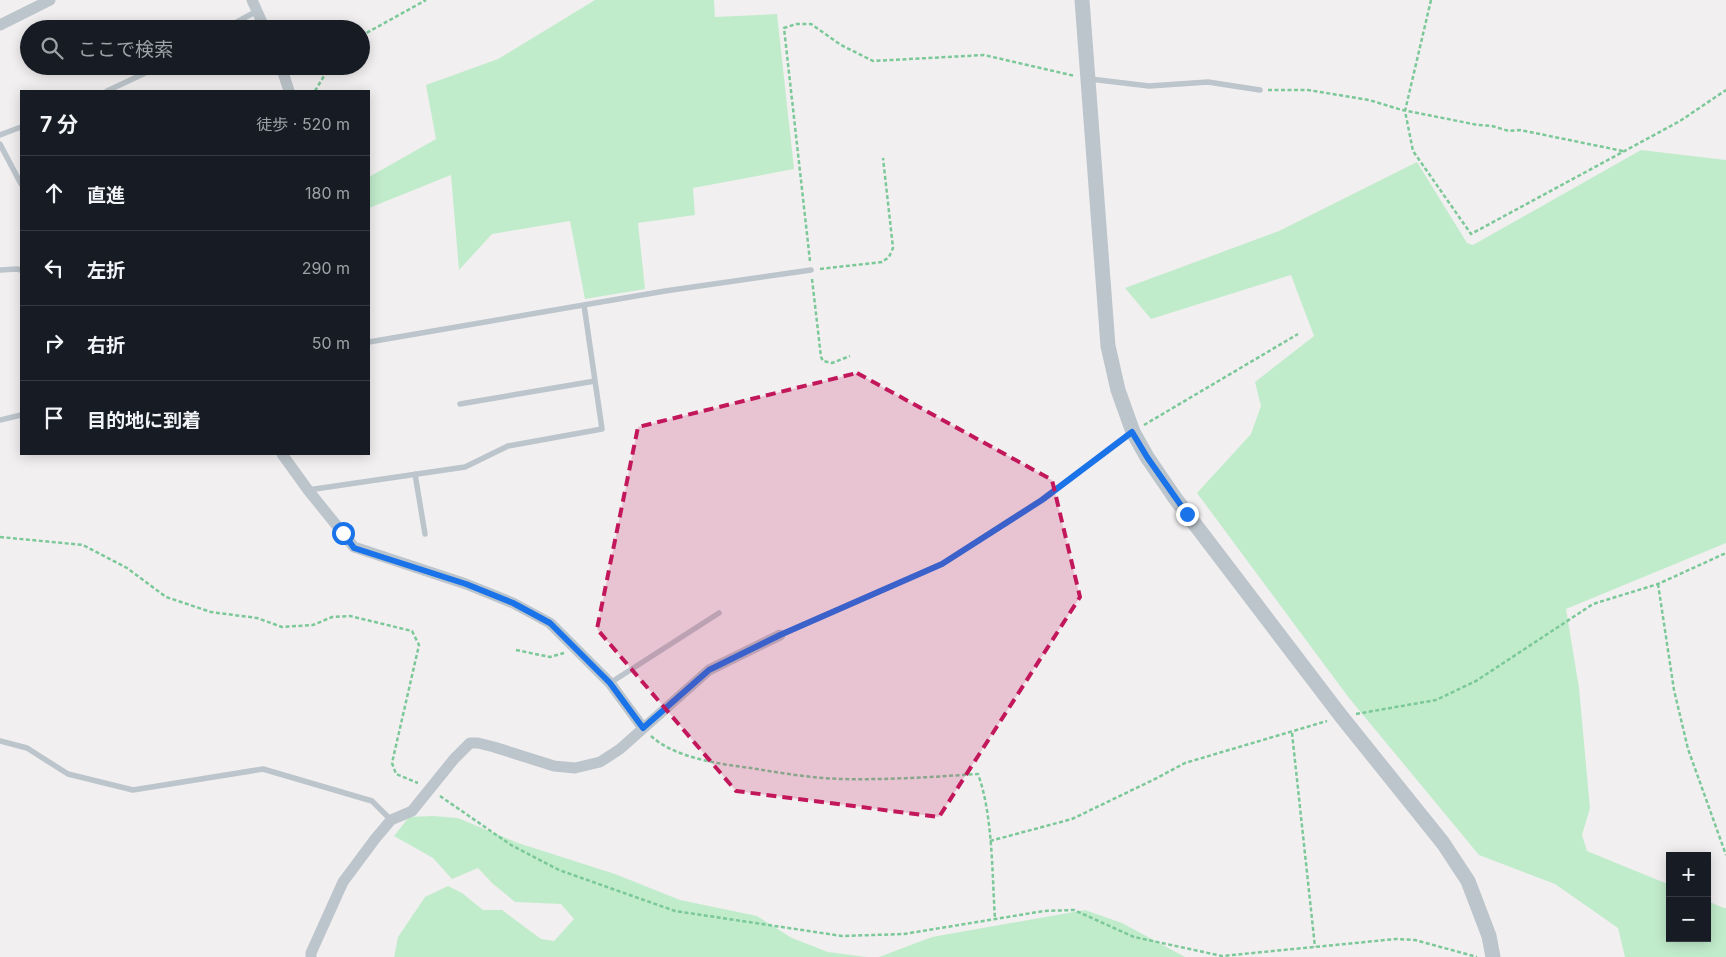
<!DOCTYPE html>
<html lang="ja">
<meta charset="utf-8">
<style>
:root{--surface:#171b24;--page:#242831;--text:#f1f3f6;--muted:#9ea1a6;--line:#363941}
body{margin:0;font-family:Inter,"Noto Sans JP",sans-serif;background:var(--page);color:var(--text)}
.controls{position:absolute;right:15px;bottom:15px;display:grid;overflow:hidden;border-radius:0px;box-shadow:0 2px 12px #0003}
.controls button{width:45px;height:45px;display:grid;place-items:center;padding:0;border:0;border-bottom:1px solid var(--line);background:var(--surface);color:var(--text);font:25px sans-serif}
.stop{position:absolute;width:15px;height:15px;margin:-11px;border:4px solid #1a73e8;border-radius:50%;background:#fff}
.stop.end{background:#1a73e8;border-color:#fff;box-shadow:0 1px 5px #0008}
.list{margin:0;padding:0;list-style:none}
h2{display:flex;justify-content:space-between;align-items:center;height:65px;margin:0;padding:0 20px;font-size:21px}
h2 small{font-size:16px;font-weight:400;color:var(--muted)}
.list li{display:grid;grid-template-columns:32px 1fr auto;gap:15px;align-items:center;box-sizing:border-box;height:75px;padding:0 20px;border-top:1px solid var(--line)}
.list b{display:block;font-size:19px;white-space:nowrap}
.list em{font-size:16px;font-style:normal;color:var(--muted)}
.icon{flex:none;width:28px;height:28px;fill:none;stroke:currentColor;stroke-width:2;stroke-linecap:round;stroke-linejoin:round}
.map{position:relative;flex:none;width:1726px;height:957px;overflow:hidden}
.search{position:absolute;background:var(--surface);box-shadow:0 2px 12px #0003;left:20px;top:20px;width:350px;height:55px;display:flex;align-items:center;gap:12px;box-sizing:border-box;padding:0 18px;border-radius:28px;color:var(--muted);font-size:19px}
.panel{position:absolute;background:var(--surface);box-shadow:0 2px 12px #0003;left:20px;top:90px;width:350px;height:365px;border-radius:0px}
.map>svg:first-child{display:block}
</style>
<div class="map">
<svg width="1726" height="957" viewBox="0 0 1726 957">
<rect width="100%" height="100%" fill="#f2eff0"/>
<path fill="#c1eccc" d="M595,0H714L715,17L777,14L794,169L693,188L695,215L638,223L645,289L585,299L570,221L492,234L459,270L451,175L369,208V177L436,139L426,85L498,59Z
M1641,150L1726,160V543L1566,609L1579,688L1590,808L1582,835L1587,851L1670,885V938H1707V901L1724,908H1726V957H1625L1618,928L1555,884L1479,855L1349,698L1197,493L1251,434L1261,406L1255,382L1314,336L1291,275L1151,319L1125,288L1279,231L1417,162L1467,243L1473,245Z
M433,816L458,818L518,843L615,874L680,900L757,916L792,938L828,952L867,957H394L398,937L425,897L448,886L462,893L483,910H502L541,939L554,941L574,919L561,904L515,902L492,883L478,868L452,879L433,858L394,836L409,817Z
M1085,910L1122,923L1185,957H879L932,937Z"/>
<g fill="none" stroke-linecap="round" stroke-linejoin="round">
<path stroke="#7bc899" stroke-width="2.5" stroke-dasharray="4 2.5" stroke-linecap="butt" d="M1431,0L1405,111L1413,151L1471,234L1680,121L1726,90
M361,36L426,0
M1268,90H1308L1369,100L1402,110L1478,125L1492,126L1509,131L1520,130L1623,151
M315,91L330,66
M810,261L784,28L796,24H811L841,45L873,61L984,55L1075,76
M820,269L882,262L889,257L893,248L883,158
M812,279L821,357L823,361L832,363L850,356
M1144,425L1298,334
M0,537L83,545L127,568L166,597L211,612L257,618L282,627L313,625L332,617L350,616L412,631L419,645L392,763L396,774L418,783
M1658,584L1674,690L1688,749L1726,855
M516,650L550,657L564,653
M1356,714L1436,700L1476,681L1593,604L1658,584L1726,553
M1292,733L1315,947
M651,736C675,758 719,764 751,768C780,773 811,778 841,779C887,780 932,777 978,774C993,815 992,875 995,919
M440,796L511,845L559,870L675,911L842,936L904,934L1044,911L1074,910L1134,937L1222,956L1396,939L1415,940L1477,957
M990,841L1072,819L1155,779L1185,763L1327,721"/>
<path stroke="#bcc5cb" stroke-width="5.5" d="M224,29L257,11
M1090,79L1149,86L1208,82L1260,90
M107,91L160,66
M0,135L21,127
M0,144L21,184
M0,270L17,269L21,270
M369,342L665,291L811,270
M460,404L595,381
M0,420L21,415
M415,474L425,534
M308,490L465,467L508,446L602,429L584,305
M780,635L942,564L1041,500L1133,432
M610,683L719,613
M0,741L27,748L68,774L133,790L263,769L372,801L391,820"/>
<path stroke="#bcc5cb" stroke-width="11" d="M252,0L265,29
M0,25L50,0
M281,66L289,91
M282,454L308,490L354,547L466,584L513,603L550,623L610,683L643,728
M311,957V953L343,882L375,839L391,820L412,811L454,759L470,743H478L494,747L554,766L575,768L600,762L620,749L709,670L780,635"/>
<path stroke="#bcc5cb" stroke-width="15" d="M1082,0L1108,346L1118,390L1133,432L1147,457L1175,498L1341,716L1443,843L1468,881L1489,936L1493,957"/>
</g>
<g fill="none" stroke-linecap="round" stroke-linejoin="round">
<path stroke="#1a73e8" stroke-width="6" d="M343,533L354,548L466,584L513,603L550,623L610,683L643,728L709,670L780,635L942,564L1042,500L1132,432L1147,457L1187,514"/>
</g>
<path fill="#c2185b" fill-opacity="0.2" stroke="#c2185b" stroke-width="4" stroke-dasharray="10 6" stroke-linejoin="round" d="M857,373L1052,480L1080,597L939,817L736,791L597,629L638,427Z"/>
</svg>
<div class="controls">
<button>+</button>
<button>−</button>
</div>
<div class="stop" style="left:343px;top:533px"></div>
<div class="stop end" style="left:1187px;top:514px"></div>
<div class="search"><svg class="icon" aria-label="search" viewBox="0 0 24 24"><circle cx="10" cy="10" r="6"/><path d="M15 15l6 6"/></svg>ここで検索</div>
<section class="panel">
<h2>7 分<small>徒歩 · 520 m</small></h2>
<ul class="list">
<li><svg class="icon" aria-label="ahead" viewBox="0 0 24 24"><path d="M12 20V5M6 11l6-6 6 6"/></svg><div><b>直進</b></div><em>180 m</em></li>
<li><svg class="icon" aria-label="left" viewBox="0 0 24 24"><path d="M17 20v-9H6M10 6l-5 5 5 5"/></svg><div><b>左折</b></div><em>290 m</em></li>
<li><svg class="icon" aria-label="right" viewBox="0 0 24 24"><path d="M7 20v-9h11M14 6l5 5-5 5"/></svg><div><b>右折</b></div><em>50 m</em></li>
<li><svg class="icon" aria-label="arrive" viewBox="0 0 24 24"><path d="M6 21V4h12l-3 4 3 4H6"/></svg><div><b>目的地に到着</b></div></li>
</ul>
</section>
</div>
